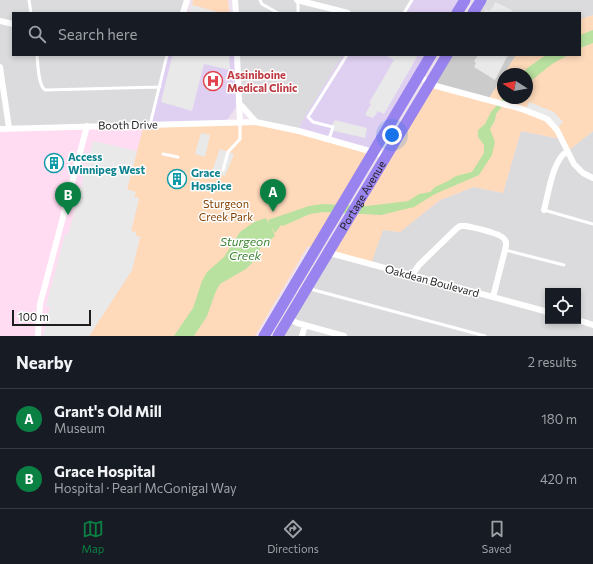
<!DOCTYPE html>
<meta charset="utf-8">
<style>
:root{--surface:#171b24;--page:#242831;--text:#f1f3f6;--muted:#9ea1a6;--line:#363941;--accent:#0b8043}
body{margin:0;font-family:Commissioner,sans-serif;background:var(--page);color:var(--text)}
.controls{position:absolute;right:12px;bottom:12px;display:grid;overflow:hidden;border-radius:0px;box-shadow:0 2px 6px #0003}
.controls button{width:36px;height:36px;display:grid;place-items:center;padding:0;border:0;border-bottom:1px solid var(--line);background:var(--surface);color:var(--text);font:20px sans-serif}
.compass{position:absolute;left:497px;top:68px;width:36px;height:36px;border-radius:50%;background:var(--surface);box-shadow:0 2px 6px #0003;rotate:281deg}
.scale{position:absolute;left:12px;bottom:10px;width:79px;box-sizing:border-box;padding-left:4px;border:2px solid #1d1d1d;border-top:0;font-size:11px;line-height:14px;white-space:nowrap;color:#1d1d1d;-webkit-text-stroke:3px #fff;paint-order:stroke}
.you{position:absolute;left:392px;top:135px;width:14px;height:14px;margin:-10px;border:3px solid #fff;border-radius:50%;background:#1a73e8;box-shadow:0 0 0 6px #1a73e833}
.badge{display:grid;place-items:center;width:26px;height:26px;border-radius:50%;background:var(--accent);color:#fff;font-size:13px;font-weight:700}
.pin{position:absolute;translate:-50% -33px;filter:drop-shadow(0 1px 2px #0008)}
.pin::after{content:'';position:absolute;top:21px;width:14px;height:12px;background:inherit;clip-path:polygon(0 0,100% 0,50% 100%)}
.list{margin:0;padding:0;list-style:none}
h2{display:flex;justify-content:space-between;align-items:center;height:52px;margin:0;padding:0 16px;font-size:17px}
h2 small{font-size:13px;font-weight:400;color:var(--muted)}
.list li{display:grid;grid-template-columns:26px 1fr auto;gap:12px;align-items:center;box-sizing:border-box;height:60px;padding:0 16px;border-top:1px solid var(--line)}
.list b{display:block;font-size:15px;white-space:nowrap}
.list p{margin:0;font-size:13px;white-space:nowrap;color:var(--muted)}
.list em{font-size:13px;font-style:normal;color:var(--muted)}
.icon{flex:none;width:22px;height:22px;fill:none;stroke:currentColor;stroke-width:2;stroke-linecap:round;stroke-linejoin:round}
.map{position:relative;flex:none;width:593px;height:336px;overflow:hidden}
.search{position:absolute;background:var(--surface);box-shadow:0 2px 6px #0003;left:12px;right:12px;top:12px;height:44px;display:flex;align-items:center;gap:10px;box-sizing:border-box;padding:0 14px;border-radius:0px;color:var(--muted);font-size:15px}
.sheet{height:172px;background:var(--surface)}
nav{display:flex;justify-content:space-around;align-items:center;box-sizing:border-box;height:56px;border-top:1px solid var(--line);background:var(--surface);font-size:11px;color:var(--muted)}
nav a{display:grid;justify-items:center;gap:2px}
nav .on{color:var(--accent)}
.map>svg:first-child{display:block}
</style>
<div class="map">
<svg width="593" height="336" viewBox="0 0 593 336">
<rect width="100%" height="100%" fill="#efe2ef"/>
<path fill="#dbdadc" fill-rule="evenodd" d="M0,0H186L182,13H13V55H167L150,125L0,129Z
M235,0H412L404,13H236Z
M481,0H593V15L580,19V13H473Z
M237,55H343L301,123L299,131L256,122L239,103Z
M521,131L561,139L567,151L593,131V336H278L329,253L383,230L400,232L440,200L474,187L503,193ZM548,291H578V321H548Z"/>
<path fill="#dfd0f2" d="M412,0H465L457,13H404Z
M167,55H237L239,103L225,123L150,125Z
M343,55H431L374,152L299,131L301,123Z"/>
<path fill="#ffdcf1" d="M144,125L89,336H0V129Z"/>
<path fill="#cbcbcb" d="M447,55H516L488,100L431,83Z"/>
<path fill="#fedabb" d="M193,0H228L229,13H220L192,5Z
M593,15V131L567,152L561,139L521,131L503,193L474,187L440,200L400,232L383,230L371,264L329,253L431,83L488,100L503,76V98H527V74H504L516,55H580V19Z
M256,122L374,152L315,249L308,246L255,336H89L132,270L140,237L135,236L131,231L139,199L134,197L127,189L144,125Z"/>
<path fill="#e9e9e9" d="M495,2L512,10L511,13H483L486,9L489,11L493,7Z
M192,5L221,13H190Z
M175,55H229L230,70L204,64L192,111L161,102L172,57Z
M385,55H413L417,57L384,114L378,111L373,118L365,115L371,104L369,103L394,60Z
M478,55H508L495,80L474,67L476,63L474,61Z
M529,102L554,112L563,122L557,128L526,109Z
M335,120L367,128L365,138L334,131L332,125Z
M201,133L210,135L205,157L195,154Z
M93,141L137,151L127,189L136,192L134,197L139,198L131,231L136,232V236L140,237L132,270L89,336H43L50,307L46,306L65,234L68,235Z
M220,149L234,154L225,176L212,171Z"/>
<path fill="#b8e19f" d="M593,30V43L580,48V35Z
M546,55H568L552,64L527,84V74H522L526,69Z
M503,98H509L496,114L495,120L490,129L495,142L492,155L479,175L435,194L414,207L381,215L324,212L310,214L283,226L281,225L275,233L271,226L275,236L261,247L256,259L246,269L220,284L216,291L207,316L194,336H174L193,308L202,281L207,272L224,257L240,232L254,222L266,218L270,226L268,220L309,206L322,204L367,206L408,201L419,194L430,192L435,187L448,181L456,176L472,172L484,153V145L478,137V130L485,124L491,112Z"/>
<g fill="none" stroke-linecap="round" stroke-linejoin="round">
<path stroke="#fff" stroke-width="3" d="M29,0L31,13
M260,0L262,4L278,13
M298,1V13
M404,13L412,0
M37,55C38,64 38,85 45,90L160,87
M150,125L167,55
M329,139L333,127L313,122L308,117L347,55
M163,154L178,157
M223,170L228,152L240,139V122
M544,210L593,224
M505,250L564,265
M309,287L314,290L485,336"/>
<path stroke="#fff" stroke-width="6" d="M235,0L236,13
M297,0L348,13
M183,13L187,0
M0,21L13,24
M237,55L240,122
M0,67L9,128
M418,76L436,86L522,109L547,119L557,130L574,164L583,173L593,178
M239,103L256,122
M0,129L256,122L299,131L387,156
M544,210C548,196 553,158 567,152
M326,252L548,312
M412,275L419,265L456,229L460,226H466C474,228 502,233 505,240C507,243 506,247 505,250L493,297
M287,317L297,323L344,336
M578,320L593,325
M38,336L40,304L43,293L87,126
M302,336L305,325"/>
<g stroke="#9983ee" stroke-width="11">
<path d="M457,13L465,0"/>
<path d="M473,13L481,0"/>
<path d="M264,336L431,55"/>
<path id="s1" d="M278,336L447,55"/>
</g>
</g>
<defs>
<g id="hospital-ring" transform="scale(1)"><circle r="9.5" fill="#fff" stroke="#e0444e" stroke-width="1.5"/><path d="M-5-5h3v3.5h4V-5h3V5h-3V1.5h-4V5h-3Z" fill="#e0444e"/></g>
<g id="building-ring" transform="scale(1)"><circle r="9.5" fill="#fff" stroke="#0f9aa8" stroke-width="1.5"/><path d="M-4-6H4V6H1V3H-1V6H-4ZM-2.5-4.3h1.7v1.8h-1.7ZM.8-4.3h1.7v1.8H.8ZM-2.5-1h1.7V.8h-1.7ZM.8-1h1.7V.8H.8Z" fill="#0f9aa8"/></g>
</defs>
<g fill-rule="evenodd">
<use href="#hospital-ring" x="213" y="81"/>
<use href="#building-ring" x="54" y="163"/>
<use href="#building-ring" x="177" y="179"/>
</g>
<g text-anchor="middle" stroke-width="3" stroke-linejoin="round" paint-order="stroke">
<g font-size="11" font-weight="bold" fill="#be3a42" stroke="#fff" text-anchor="start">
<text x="227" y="79">Assiniboine<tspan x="227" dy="13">Medical Clinic</tspan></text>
</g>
<g font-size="11" fill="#1d1d1d" stroke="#fff">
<text transform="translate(128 125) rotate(-1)" y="4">Booth Drive</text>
<text dy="4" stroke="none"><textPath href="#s1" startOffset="164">Portage Avenue</textPath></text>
<text transform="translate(432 281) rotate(15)" y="4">Oakdean Boulevard</text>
</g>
<g font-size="11" font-weight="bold" fill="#0d838f" stroke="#fff" text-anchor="start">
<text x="68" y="161">Access<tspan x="68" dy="13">Winnipeg West</tspan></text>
<text x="191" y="177">Grace<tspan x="191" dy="13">Hospice</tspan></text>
</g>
<g font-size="11" fill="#844003" stroke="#fff">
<text x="226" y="208">Sturgeon<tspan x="226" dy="13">Creek Park</tspan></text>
</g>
<g font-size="12" font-style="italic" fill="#3c8433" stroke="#fff">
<text x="245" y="246">Sturgeon<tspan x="245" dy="14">Creek</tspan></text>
</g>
</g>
</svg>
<div class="controls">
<button><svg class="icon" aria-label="locate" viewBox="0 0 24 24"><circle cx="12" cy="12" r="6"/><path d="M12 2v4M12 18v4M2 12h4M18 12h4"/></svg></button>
</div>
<svg class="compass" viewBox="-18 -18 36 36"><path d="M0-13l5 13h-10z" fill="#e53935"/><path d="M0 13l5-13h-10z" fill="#9ea1a6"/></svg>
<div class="scale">100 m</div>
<div class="you"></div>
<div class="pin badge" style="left:273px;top:212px">A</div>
<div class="pin badge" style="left:68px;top:215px">B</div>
<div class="search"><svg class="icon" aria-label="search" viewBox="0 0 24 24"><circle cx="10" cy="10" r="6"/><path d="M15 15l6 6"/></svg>Search here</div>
</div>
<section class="sheet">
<h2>Nearby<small>2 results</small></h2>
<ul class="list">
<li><span class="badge">A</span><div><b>Grant's Old Mill</b><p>Museum</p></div><em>180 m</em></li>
<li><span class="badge">B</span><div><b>Grace Hospital</b><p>Hospital · Pearl McGonigal Way</p></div><em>420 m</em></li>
</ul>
</section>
<nav>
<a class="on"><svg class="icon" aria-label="map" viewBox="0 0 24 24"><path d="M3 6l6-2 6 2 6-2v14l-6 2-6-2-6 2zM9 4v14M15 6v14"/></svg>Map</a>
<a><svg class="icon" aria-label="directions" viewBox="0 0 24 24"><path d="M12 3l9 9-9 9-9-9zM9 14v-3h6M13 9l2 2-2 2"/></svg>Directions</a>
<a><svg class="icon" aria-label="saved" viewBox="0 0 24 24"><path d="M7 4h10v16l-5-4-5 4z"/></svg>Saved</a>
</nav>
